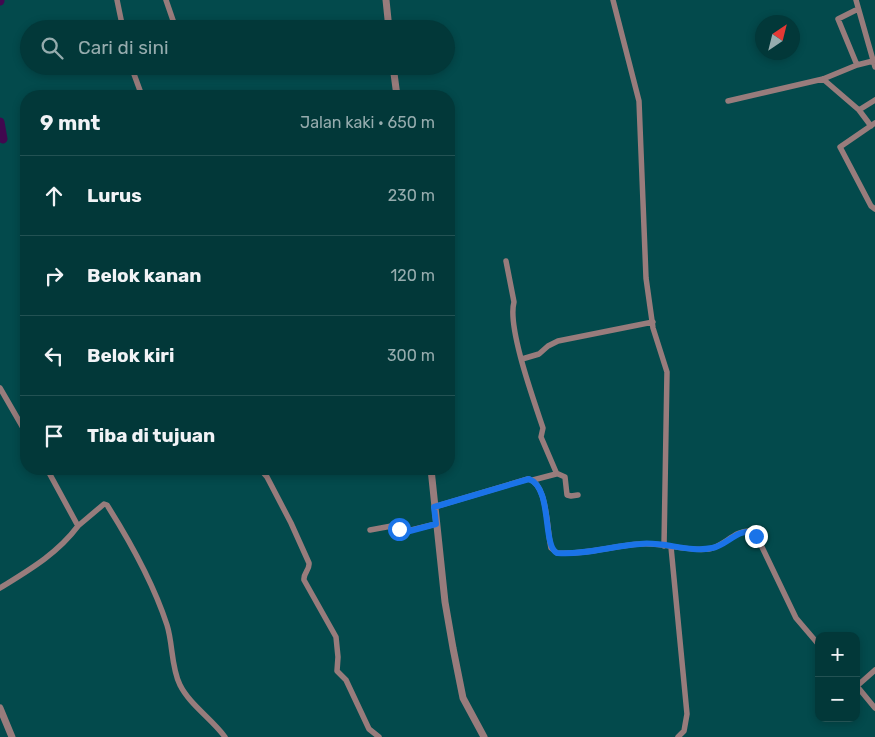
<!DOCTYPE html>
<html lang="id">
<meta charset="utf-8">
<style>
:root{--surface:#023839;--page:#104344;--text:#f1f3f6;--muted:#96acae;--line:#235253}
body{margin:0;font-family:Rubik,sans-serif;background:var(--page);color:var(--text)}
.controls{position:absolute;right:15px;bottom:15px;display:grid;overflow:hidden;border-radius:10px;box-shadow:0 2px 8px #0003}
.controls button{width:45px;height:45px;display:grid;place-items:center;padding:0;border:0;border-bottom:1px solid var(--line);background:var(--surface);color:var(--text);font:25px sans-serif}
.compass{position:absolute;left:755px;top:15px;width:45px;height:45px;border-radius:50%;background:var(--surface);box-shadow:0 2px 8px #0003;rotate:35deg}
.stop{position:absolute;width:15px;height:15px;margin:-11px;border:4px solid #1a73e8;border-radius:50%;background:#fff}
.stop.end{background:#1a73e8;border-color:#fff;box-shadow:0 1px 5px #0008}
.list{margin:0;padding:0;list-style:none}
h2{display:flex;justify-content:space-between;align-items:center;height:65px;margin:0;padding:0 20px;font-size:21px}
h2 small{font-size:16px;font-weight:400;color:var(--muted)}
.list li{display:grid;grid-template-columns:32px 1fr auto;gap:15px;align-items:center;box-sizing:border-box;height:80px;padding:0 20px;border-top:1px solid var(--line)}
.list b{display:block;font-size:19px;white-space:nowrap}
.list em{font-size:16px;font-style:normal;color:var(--muted)}
.icon{flex:none;width:28px;height:28px;fill:none;stroke:currentColor;stroke-width:2;stroke-linecap:round;stroke-linejoin:round}
.map{position:relative;flex:none;width:875px;height:737px;overflow:hidden}
.search{position:absolute;background:var(--surface);box-shadow:0 2px 8px #0003;left:20px;top:20px;width:435px;height:55px;display:flex;align-items:center;gap:12px;box-sizing:border-box;padding:0 18px;border-radius:28px;color:var(--muted);font-size:19px}
.panel{position:absolute;background:var(--surface);box-shadow:0 2px 8px #0003;left:20px;top:90px;width:435px;height:385px;border-radius:20px}
.map>svg:first-child{display:block}
</style>
<div class="map">
<svg width="875" height="737" viewBox="0 0 875 737">
<rect width="100%" height="100%" fill="#034a4c"/>
<g fill="none" stroke-linecap="round" stroke-linejoin="round">
<path stroke="#41084f" stroke-width="9" d="M0,1V0
M0,122L3,139"/>
<path stroke="#987c7c" stroke-width="5.5" d="M117,0L123,29
M166,0L176,29
M613,0L639,101L646,278L653,328L667,372L664,546
M856,0L875,67
M857,65L838,19L858,9
M102,66H105
M131,66L142,96
M823,79L859,110L871,126
M728,101L823,79L857,65L873,61
M859,110L875,100
M875,123L840,147L871,206L875,209
M506,261L514,302C507,327 534,401 543,428L541,437L556,472V474L533,480
M522,359L539,354L548,346L558,341L653,322
M0,388L26,433
M260,469L267,477L291,523L309,563C310,570 303,573 304,580L336,637L338,657L337,671L346,680L369,729L379,737
M556,473L565,477L567,495L571,496L578,495
M434,507L528,479C548,483 547,532 551,548L557,553C585,555 612,546 640,544C663,542 686,552 709,549C723,547 735,530 750,531L756,535L761,545L796,618L819,645
M78,526L104,504L107,505C131,543 153,582 167,625C173,644 171,667 180,685C190,705 212,719 225,737
M370,530L397,525L400,531L403,532L436,524
M671,547L687,714L684,731L678,737
M0,588C29,570 57,554 78,526L47,469
M856,685L875,708
M857,686L875,670"/>
<path stroke="#987c7c" stroke-width="7" d="M386,0L389,29
M393,66L397,96
M431,469L445,602L453,648L463,698L484,737
M0,708L12,737"/>
</g>
<g fill="none" stroke-linecap="round" stroke-linejoin="round">
<path stroke="#1a73e8" stroke-width="6" d="M399,529L401,532H406L436,524L434,507L529,479C553,488 542,546 557,553C585,555 612,546 640,544C663,541 689,553 712,548C727,546 742,523 756,536"/>
</g>
</svg>
<div class="controls">
<button>+</button>
<button>−</button>
</div>
<svg class="compass" viewBox="-18 -18 36 36"><path d="M0-13l5 13h-10z" fill="#e53935"/><path d="M0 13l5-13h-10z" fill="#96acae"/></svg>
<div class="stop" style="left:399px;top:529px"></div>
<div class="stop end" style="left:756px;top:536px"></div>
<div class="search"><svg class="icon" aria-label="search" viewBox="0 0 24 24"><circle cx="10" cy="10" r="6"/><path d="M15 15l6 6"/></svg>Cari di sini</div>
<section class="panel">
<h2>9 mnt<small>Jalan kaki · 650 m</small></h2>
<ul class="list">
<li><svg class="icon" aria-label="ahead" viewBox="0 0 24 24"><path d="M12 20V5M6 11l6-6 6 6"/></svg><div><b>Lurus</b></div><em>230 m</em></li>
<li><svg class="icon" aria-label="right" viewBox="0 0 24 24"><path d="M7 20v-9h11M14 6l5 5-5 5"/></svg><div><b>Belok kanan</b></div><em>120 m</em></li>
<li><svg class="icon" aria-label="left" viewBox="0 0 24 24"><path d="M17 20v-9H6M10 6l-5 5 5 5"/></svg><div><b>Belok kiri</b></div><em>300 m</em></li>
<li><svg class="icon" aria-label="arrive" viewBox="0 0 24 24"><path d="M6 21V4h12l-3 4 3 4H6"/></svg><div><b>Tiba di tujuan</b></div></li>
</ul>
</section>
</div>
